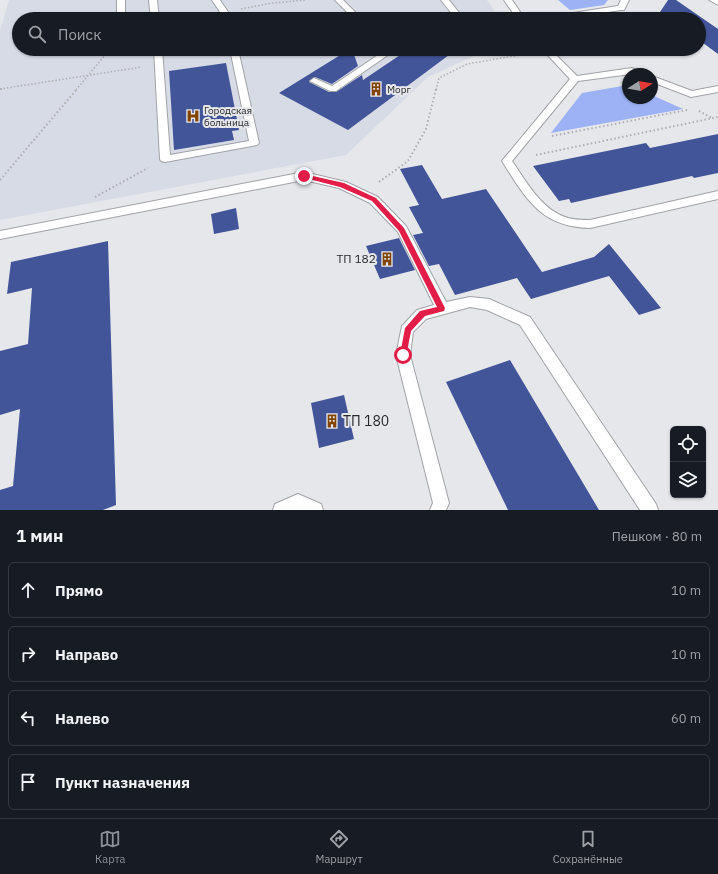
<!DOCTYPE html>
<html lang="ru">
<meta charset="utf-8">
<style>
:root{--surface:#171b24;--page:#242831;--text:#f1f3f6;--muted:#9ea1a6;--line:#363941;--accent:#8c9099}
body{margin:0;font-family:"IBM Plex Sans",sans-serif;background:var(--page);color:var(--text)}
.controls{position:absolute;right:12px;bottom:12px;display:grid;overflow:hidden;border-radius:6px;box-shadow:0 1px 3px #0004}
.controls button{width:36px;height:36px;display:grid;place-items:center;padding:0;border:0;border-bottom:1px solid var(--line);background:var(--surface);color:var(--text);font:20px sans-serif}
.compass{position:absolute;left:622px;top:68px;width:36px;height:36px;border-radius:50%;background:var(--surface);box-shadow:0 1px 3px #0004;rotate:79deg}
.stop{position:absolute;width:12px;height:12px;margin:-9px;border:3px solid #e11d48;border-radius:50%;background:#fff}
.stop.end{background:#e11d48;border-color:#fff;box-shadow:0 1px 4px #0008}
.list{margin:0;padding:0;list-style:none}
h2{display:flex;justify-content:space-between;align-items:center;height:52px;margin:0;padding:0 16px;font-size:17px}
h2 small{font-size:13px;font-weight:400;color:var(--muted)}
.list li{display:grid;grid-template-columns:26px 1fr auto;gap:12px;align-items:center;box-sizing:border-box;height:56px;margin:0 8px 8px;padding:0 8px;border:1px solid var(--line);border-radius:6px}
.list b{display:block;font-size:15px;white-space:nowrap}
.list em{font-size:13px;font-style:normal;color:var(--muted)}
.icon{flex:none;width:22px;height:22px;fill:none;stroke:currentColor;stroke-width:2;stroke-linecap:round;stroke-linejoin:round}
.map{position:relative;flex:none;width:718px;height:510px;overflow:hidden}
.search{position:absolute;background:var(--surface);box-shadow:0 1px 3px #0004;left:12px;right:12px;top:12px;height:44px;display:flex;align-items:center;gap:10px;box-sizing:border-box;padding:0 14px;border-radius:22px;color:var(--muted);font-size:15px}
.sheet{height:308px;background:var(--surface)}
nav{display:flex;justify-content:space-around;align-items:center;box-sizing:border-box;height:56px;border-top:1px solid var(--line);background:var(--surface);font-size:11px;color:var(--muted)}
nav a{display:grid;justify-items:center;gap:2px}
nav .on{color:var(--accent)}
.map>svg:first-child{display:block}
</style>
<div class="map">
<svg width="718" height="510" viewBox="0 0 718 510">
<rect width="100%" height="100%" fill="#e6e7eb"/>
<path fill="#d7dbe6" d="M9,0H487L500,19H19V49H489L428,77L346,155L0,220V30Z"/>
<path fill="#9cb2f5" d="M558,0H608L604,5L570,10Z
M628,85V98H652V95L683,109L551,133L582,93Z"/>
<path fill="#435599" d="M668,0H676L718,29V54L699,40V19H670L660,12Z
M338,14L340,19H304L303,17Z
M350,49H352L358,66L332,84L315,77L309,82L329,92H336L362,75L363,80L409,49H434L449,55L348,130L279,93Z
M226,63L239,130L232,131L234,140L174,150L169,71Z
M718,134V173L694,178L692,176L571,203L569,199L559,201L533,166L646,143L650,148Z
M422,165L442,199L486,189L542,272L594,257L609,244L661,308L639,315L609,276L531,299L517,278L455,295L439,264L429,266L413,235L423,233L409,207L419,205L400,169Z
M236,208L239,229L214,234L211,214Z
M399,238L415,270L380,279L366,246Z
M108,241L116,505L103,510H0V490L13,486L20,409L0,415V351L28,344L32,288L7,294L11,262Z
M510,360L599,510H508L446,382Z
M344,395L354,439L319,448L311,403Z"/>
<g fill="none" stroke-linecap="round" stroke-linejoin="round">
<g stroke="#a1a2a6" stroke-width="2">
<path id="lane" d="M117,0H125V19H117Z
M149,0H157L159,19H151Z
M212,0H220L228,12L230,19H222L220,12Z
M335,0H343L362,19H354Z
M441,0H449L464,19H456Z
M504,0H512L525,19H517Z
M621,0H629L624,10H621L562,19H543L547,17L618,6Z
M709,0H718V5Z
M154,49H162L170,155L249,141L230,49H238L259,143L257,145L165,162L161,161L160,159Z
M387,49L395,50L336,91H330L310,81L314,78L332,86Z
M542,49H550L577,76L632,68L644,74H631L578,81L512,161C526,181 541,209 565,217C573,220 582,220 590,220L718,191V199L590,228C541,227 526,199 502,161L570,79Z
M652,76L692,91L718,86V92L691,97L652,82Z
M304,172L346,182L378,197L406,226L446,302L470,297L489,299L530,317L656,504L658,510H640L520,325L487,310L470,307L426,319L413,332L410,355L449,503L446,510H430L433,503L396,355L402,326L417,310L434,305L398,232L370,203L339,188L304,180L0,239V231Z
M298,494L321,504L323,510H273L275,504Z"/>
</g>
<path stroke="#adaeb1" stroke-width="1.5" stroke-dasharray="1.5 2" stroke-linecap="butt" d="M241,9L272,3L306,0
M172,16L205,13
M0,89L142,67
M76,90L110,49
M436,90L439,78L467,64L531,53"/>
<path stroke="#adaeb1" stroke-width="2" stroke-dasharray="1.5 2.5" stroke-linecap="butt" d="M0,89H2
M699,111L712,118
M552,136L687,110
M536,155L718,117
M0,180L77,89
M379,182L408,161L426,129L436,89
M95,197L148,168"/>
<use href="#lane" fill="#fff" fill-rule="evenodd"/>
</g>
<path fill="#e11d48" d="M304,174L344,183L376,198L404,228L445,308L444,311L425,316L411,331L406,357H401L400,355L405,328L420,311L437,307L399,231L372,201L340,187L301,177V175Z"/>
<defs>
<g id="building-bare" transform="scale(1.08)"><path d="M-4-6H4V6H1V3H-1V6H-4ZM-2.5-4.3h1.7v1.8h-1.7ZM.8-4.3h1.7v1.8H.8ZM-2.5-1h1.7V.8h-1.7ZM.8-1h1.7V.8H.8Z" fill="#814500" stroke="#e6e7eb" stroke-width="2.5" paint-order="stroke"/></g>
<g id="hospital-bare" transform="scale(1.08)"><path d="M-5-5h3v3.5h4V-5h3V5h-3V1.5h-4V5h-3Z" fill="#814500" stroke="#e6e7eb" stroke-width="2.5" paint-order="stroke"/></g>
</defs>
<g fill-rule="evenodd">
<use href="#building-bare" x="376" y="89"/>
<use href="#hospital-bare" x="193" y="116"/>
<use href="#building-bare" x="387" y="259"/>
<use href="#building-bare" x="332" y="421"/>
</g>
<g text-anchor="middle" stroke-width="4" stroke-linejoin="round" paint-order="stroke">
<g font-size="10" fill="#28292b" stroke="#e6e7eb" text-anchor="start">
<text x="387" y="93">Морг</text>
<text x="204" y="114">Городская<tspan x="204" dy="12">больница</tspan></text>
</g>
<g font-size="12" fill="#28292b" stroke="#e6e7eb" text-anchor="end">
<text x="376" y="263">ТП 182</text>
</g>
<g font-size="14" fill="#28292b" stroke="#e6e7eb" text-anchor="start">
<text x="343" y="426">ТП 180</text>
</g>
</g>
</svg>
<div class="controls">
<button><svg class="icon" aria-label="locate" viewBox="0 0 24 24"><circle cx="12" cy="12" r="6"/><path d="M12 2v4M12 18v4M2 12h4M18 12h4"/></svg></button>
<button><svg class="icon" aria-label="layers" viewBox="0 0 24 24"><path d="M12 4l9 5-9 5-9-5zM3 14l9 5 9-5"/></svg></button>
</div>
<svg class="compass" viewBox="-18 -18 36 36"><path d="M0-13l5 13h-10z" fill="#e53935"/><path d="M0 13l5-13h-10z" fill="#9ea1a6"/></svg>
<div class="stop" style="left:403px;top:355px"></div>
<div class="stop end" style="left:304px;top:176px"></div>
<div class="search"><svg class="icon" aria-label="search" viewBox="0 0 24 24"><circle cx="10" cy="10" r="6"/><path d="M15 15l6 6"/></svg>Поиск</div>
</div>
<section class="sheet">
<h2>1 мин<small>Пешком · 80 m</small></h2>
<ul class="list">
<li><svg class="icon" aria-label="ahead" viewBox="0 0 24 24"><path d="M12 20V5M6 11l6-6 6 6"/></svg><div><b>Прямо</b></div><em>10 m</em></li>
<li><svg class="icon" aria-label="right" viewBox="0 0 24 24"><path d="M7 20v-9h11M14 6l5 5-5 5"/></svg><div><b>Направо</b></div><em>10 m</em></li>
<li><svg class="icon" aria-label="left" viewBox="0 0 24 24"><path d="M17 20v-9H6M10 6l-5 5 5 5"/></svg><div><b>Налево</b></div><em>60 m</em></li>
<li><svg class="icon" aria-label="arrive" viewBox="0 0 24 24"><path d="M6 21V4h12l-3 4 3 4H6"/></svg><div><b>Пункт назначения</b></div></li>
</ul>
</section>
<nav>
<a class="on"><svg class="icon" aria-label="map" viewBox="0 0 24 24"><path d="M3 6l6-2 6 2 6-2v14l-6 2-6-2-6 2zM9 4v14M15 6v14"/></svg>Карта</a>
<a><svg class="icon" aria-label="directions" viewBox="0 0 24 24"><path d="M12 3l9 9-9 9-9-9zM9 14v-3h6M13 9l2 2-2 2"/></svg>Маршрут</a>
<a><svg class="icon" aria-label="saved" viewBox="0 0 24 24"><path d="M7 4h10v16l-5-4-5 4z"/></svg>Сохранённые</a>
</nav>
